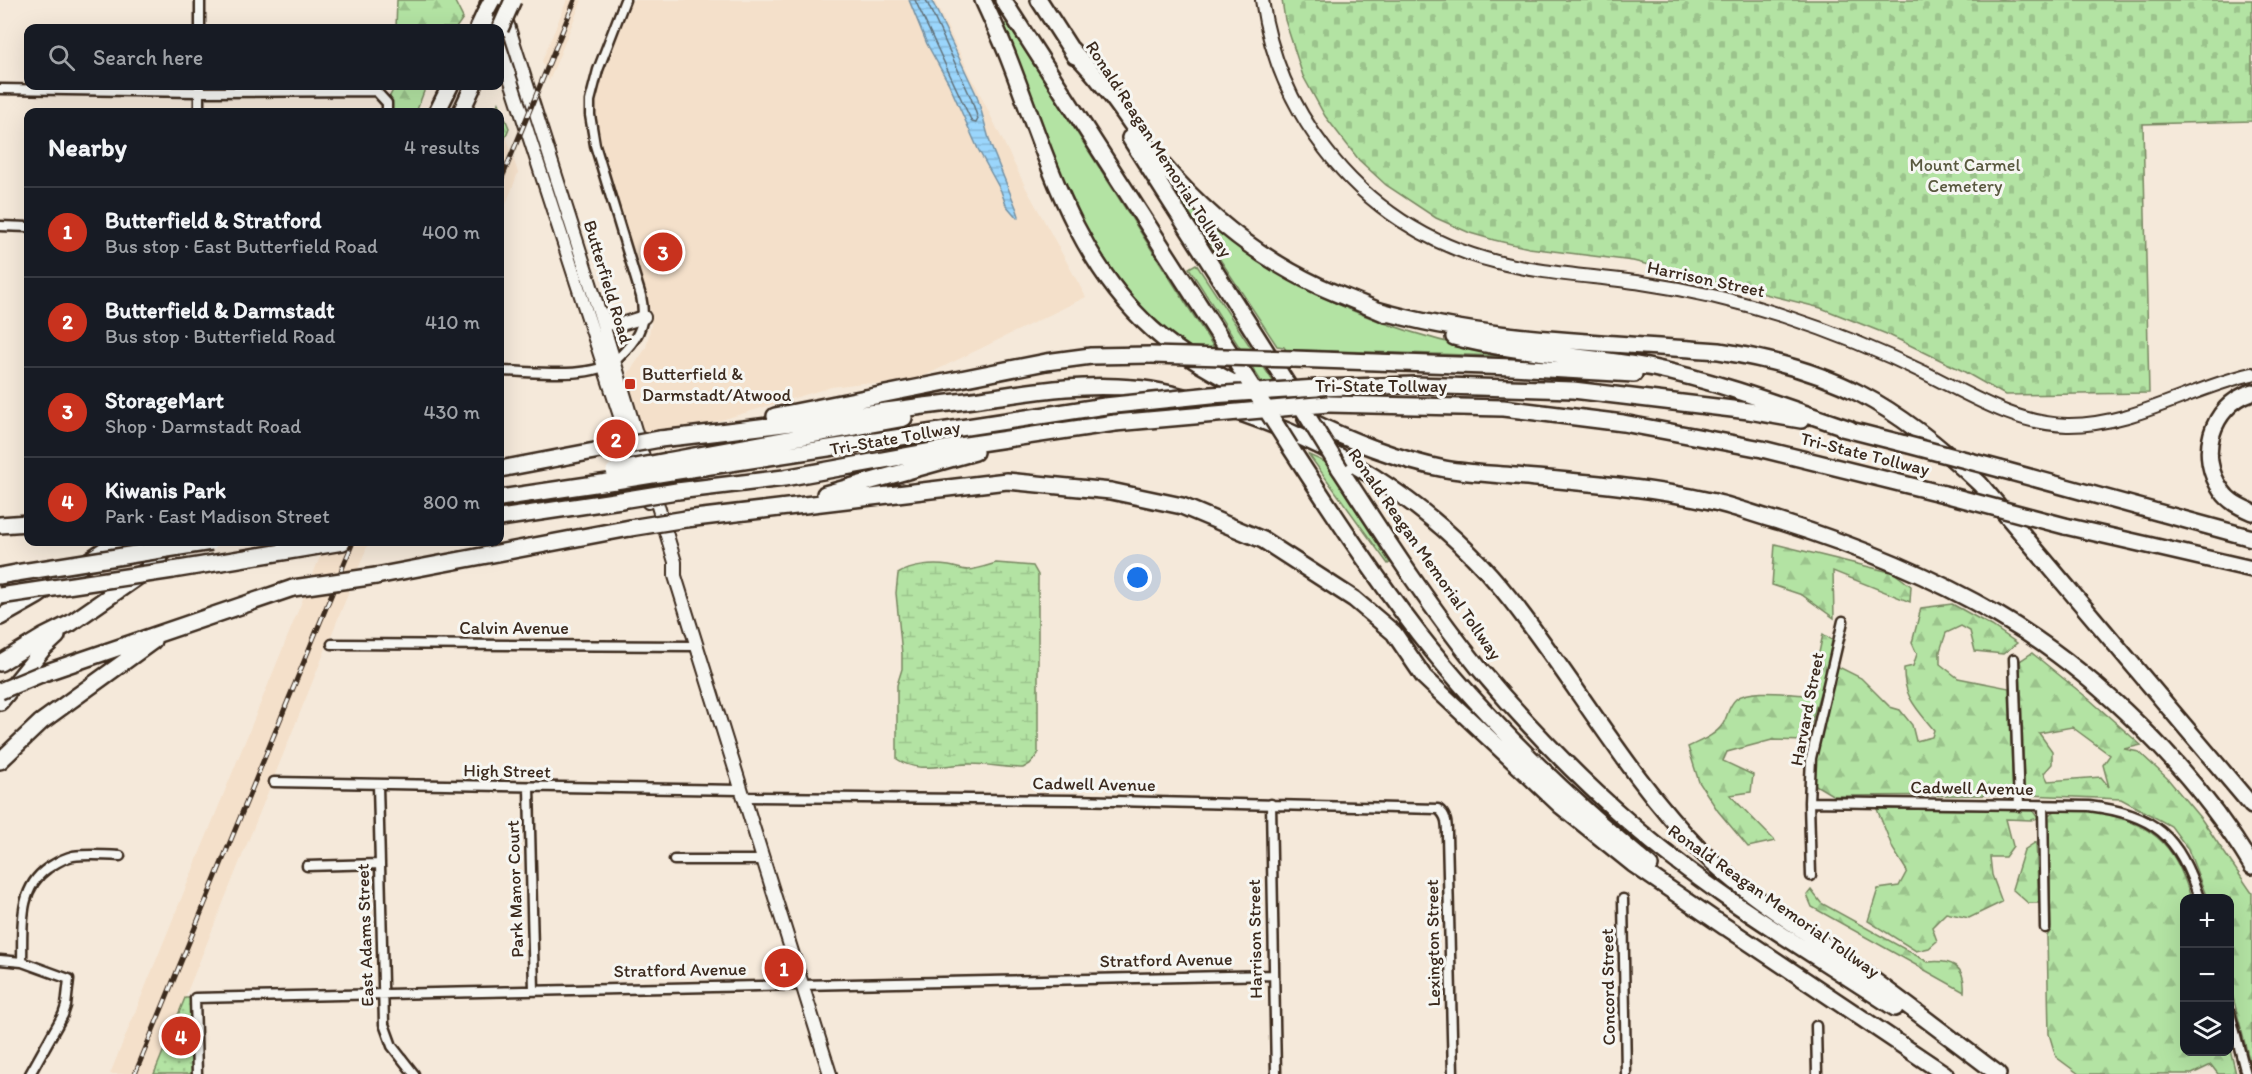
<!DOCTYPE html>
<meta charset="utf-8">
<style>
:root{--surface:#171b24;--page:#20242c;--text:#f1f3f6;--muted:#9ea1a6;--line:#363941;--accent:#c8321e}
body{margin:0;font-family:Itim,sans-serif;background:var(--page);color:var(--text)}
.controls{position:absolute;right:18px;bottom:18px;display:grid;overflow:hidden;border-radius:12px;box-shadow:0 6px 24px #0002}
.controls button{width:54px;height:54px;display:grid;place-items:center;padding:0;border:0;border-bottom:2px solid var(--line);background:var(--surface);color:var(--text);font:30px sans-serif}
.you{position:absolute;left:1138px;top:578px;width:21px;height:21px;margin:-15px;border:4px solid #fff;border-radius:50%;background:#1a73e8;box-shadow:0 0 0 9px #1a73e833}
.badge{display:grid;place-items:center;width:39px;height:39px;border-radius:50%;background:var(--accent);color:#fff;font-size:20px;font-weight:700}
.pin{position:absolute;translate:-50% -50%;border:3px solid #fff;box-shadow:0 2px 6px #0006}
.list{margin:0;padding:0;list-style:none}
h2{display:flex;justify-content:space-between;align-items:center;height:78px;margin:0;padding:0 24px;font-size:26px}
h2 small{font-size:20px;font-weight:400;color:var(--muted)}
.list li{display:grid;grid-template-columns:39px 1fr auto;gap:18px;align-items:center;box-sizing:border-box;height:90px;padding:0 24px;border-top:2px solid var(--line)}
.list b{display:block;font-size:22px;white-space:nowrap}
.list p{margin:0;font-size:20px;white-space:nowrap;color:var(--muted)}
.list em{font-size:20px;font-style:normal;color:var(--muted)}
.icon{flex:none;width:33px;height:33px;fill:none;stroke:currentColor;stroke-width:2;stroke-linecap:round;stroke-linejoin:round}
.map{position:relative;flex:none;width:2252px;height:1074px;overflow:hidden}
.search{position:absolute;background:var(--surface);box-shadow:0 6px 24px #0002;left:24px;top:24px;width:480px;height:66px;display:flex;align-items:center;gap:15px;box-sizing:border-box;padding:0 21px;border-radius:12px;color:var(--muted);font-size:22px}
.panel{position:absolute;background:var(--surface);box-shadow:0 6px 24px #0002;left:24px;top:108px;width:480px;height:438px;border-radius:12px}
.map>svg:first-child{display:block}
</style>
<div class="map">
<svg width="2252" height="1074" viewBox="0 0 2252 1074">
<defs>
<pattern id="forest-firs" width="22" height="20" patternUnits="userSpaceOnUse" patternTransform="scale(1.5)"><rect width="22" height="20" fill="#b3e3a3"/><path d="M5 1l3.5 6h-7zM16 11l3.5 6h-7z" fill="#9bc38c"/></pattern>
<pattern id="wetland-marsh" width="20" height="14" patternUnits="userSpaceOnUse" patternTransform="scale(1.5)"><rect width="20" height="14" fill="#b3e3a3"/><path d="M1 5h8M5 5V1M11 12h8M15 12V8" fill="none" stroke="#9bc38c"/></pattern>
<pattern id="cemetery-stones" width="16" height="16" patternUnits="userSpaceOnUse" patternTransform="scale(1.5)"><rect width="16" height="16" fill="#b3e3a3"/><path d="M2 7V4a2 2 0 0 1 4 0v3zM10 15v-3a2 2 0 0 1 4 0v3z" fill="#9bc38c"/></pattern>
<pattern id="park-dots" width="8" height="8" patternUnits="userSpaceOnUse" patternTransform="scale(1.5)"><rect width="8" height="8" fill="#b3e3a3"/><path d="M2 2h.1M6 6h.1" fill="none" stroke="#9bc38c" stroke-width="1.8" stroke-linecap="round"/></pattern>
<pattern id="water-rules" width="6" height="5" patternUnits="userSpaceOnUse" patternTransform="scale(1.5)"><rect width="6" height="5" fill="#9bd6fc"/><path d="M0 2.5h6" fill="none" stroke="#86b8d8"/></pattern>
</defs>
<rect width="100%" height="100%" fill="#f5e9da"/>
<filter id="ink" filterUnits="userSpaceOnUse"><feTurbulence type="fractalNoise" baseFrequency=".0167" numOctaves="2"/><feDisplacementMap in="SourceGraphic" scale="12" xChannelSelector="R" yChannelSelector="G"/><feConvolveMatrix kernelMatrix="1 2 1 2 8 2 1 2 1" color-interpolation-filters="sRGB"/></filter>
<g filter="url(#ink)">
<path fill="#f4e0ca" d="M567,0H582L549,81L542,61Z
M631,0H934L1026,188L1086,297L910,383L885,385L863,383L831,387L708,424L647,445L627,380L628,374L646,348L651,325V313L598,140L594,113V100L600,78Z
M503,126L518,173L500,220V133Z
M326,542H369L154,1074H110Z"/>
<path fill="#b3e3a3" stroke="#778660" stroke-width="1.5" d="M1007,23L1215,349L1184,346L1137,303L1106,262L1089,237L1068,195L1031,93L1002,26Z
M1181,196C1215,225 1251,255 1290,279C1355,318 1427,340 1500,354V356L1302,350H1286L1284,347L1277,346L1179,197Z
M1196,264L1284,398L1266,389L1189,268Z
M1309,455L1325,462L1390,563L1388,564Z"/>
<path fill="url(#forest-firs)" stroke="#778660" stroke-width="1.5" fill-rule="evenodd" d="M397,0H454L463,18L456,28H396Z
M395,86H426L417,110L411,112H391L390,96Z
M499,103L509,128L500,151V112H496Z
M1775,544L1894,573L1911,586L1910,602L1833,571L1834,618L1802,595L1772,585Z
M1952,604L1992,626L2017,643L2003,654L1975,651L1970,631L1961,626L1946,633L1940,651V664L1958,678L2009,688L2013,795L1834,796L1814,784L1815,755L1837,666L1861,678L1890,707L1900,710L1912,725L1916,741L1932,737L1934,730C1917,709 1903,697 1904,668L1913,666L1917,654L1912,643L1921,608Z
M1823,634L1832,640L1828,666L1806,741L1772,740L1727,752L1723,761L1753,775L1751,792L1730,795L1775,841L1748,847L1718,811L1699,782L1688,747C1700,741 1715,736 1723,724C1728,716 1728,706 1736,699C1751,687 1792,695 1810,695Z
M2032,653L2090,700L2141,745L2124,749L2139,752L2167,778L2202,820L2252,893V1071L2230,986V898H2207L2188,849L2171,826L2121,799L2028,795L2024,788L2020,661ZM2072,727L2110,755L2103,765L2109,787L2101,777L2048,781L2044,773L2052,764V751L2039,733Z
M1877,809L2032,810L2038,818L2031,820L2006,819L2013,846L2005,857H1990L1992,875L2002,902L1969,918L1946,913L1932,927L1937,941L1929,948L1916,951L1868,921L1878,889L1899,886L1907,871L1893,849Z
M2093,810C2152,825 2173,839 2191,898H2184V1052H2230V1049L2236,1074H2218L2211,1065L2192,1074H2079L2056,1057L2049,1034L2047,936L2051,930L2048,815L2055,811Z
M2036,842L2039,903H2028L2012,889L2024,850Z
M1811,890L1821,903L1928,962C1950,960 1966,964 1964,992L1812,907L1807,895Z"/>
<path fill="url(#wetland-marsh)" stroke="#778660" stroke-width="1.5" d="M996,563L1033,566L1038,575V754L1030,764L1023,768C1006,768 988,764 971,764C946,763 919,775 897,759V685L902,669V654L896,593L898,574C912,565 933,564 949,566C956,567 962,570 968,570C978,569 986,566 996,563Z"/>
<path fill="url(#cemetery-stones)" stroke="#778660" stroke-width="1.5" d="M1282,0H2252V121L2143,124L2149,393L2005,395L1963,371L1889,335L1821,308L1633,261L1529,248L1494,240L1470,233L1436,218L1386,185L1359,160L1325,116L1303,76L1285,20Z"/>
<path fill="url(#park-dots)" stroke="#778660" stroke-width="1.5" d="M185,998H192L193,1074H154Z"/>
<path fill="url(#water-rules)" stroke="#7591a3" stroke-width="1.5" d="M909,0H931L934,5L977,96L991,146L1017,210L1019,216L1017,218L1006,205L1001,191L978,149L949,84L927,44Z"/>
<g fill="none" stroke-linecap="round" stroke-linejoin="round">
<path stroke="#616f77" stroke-width="1.5" d="M915,0L964,105L972,122L976,123L978,119L971,98L926,0"/>
<g stroke="#3b2a1e" stroke-width="13">
<path id="minor" d="M200,28V0
M0,89L199,92L376,91L387,103V112
M199,112V86
M0,226L28,227
M500,371C531,371 589,380 615,361C621,356 626,350 631,344C643,329 645,315 641,296L595,145L590,115V101L598,70L625,0
M332,644L697,646
M2014,659L2019,806
M274,782L740,790
M378,785L384,1024L392,1046L414,1074
M529,788L534,990
M743,797L1073,800L1438,809C1447,815 1447,825 1447,835L1453,1074
M1809,802L2089,806C2155,814 2179,836 2199,898
M1271,804L1276,1074
M2043,806L2045,928
M674,860H763
M307,866L379,864
M1811,876L1809,802L1811,758L1843,621
M1623,899L1626,1074
M0,960L22,962L69,979L66,1006L63,1015L30,1074
M22,962C23,929 17,889 48,868C56,863 63,858 73,856C88,854 104,855 120,856
M2230,1013L2246,1074
M1816,1026L1817,1074
M197,1074L195,998L1274,975"/>
</g>
<g stroke="#3b2a1e" stroke-width="16">
<path id="secondary" d="M500,0L598,308L675,562V576L830,1074
M1262,0C1270,55 1291,105 1325,149C1368,206 1428,245 1497,262C1544,274 1594,276 1642,283C1691,290 1738,301 1784,316C1833,332 1880,351 1925,373C1970,395 2015,424 2067,425C2132,426 2190,388 2252,374
M486,4L494,28
M500,47L648,502
M601,313L605,321L618,325L644,317"/>
</g>
<g stroke="#3b2a1e" stroke-width="20">
<path id="motorway" d="M983,0C991,18 1000,36 1007,54C1045,150 1072,257 1152,329C1182,356 1219,376 1255,394
M1003,0L1247,379
M1039,0L1075,56
M478,28L485,13
M1071,49C1081,60 1092,71 1101,83C1123,109 1139,138 1161,163C1205,214 1257,257 1319,286C1341,296 1364,304 1386,314
M437,112L450,86
M461,112L473,86
M1130,138L1303,409
M1377,310C1488,342 1605,342 1719,351C1834,369 1896,404 1980,484L2252,806
M1454,337C1519,354 1587,355 1653,368C1720,382 1785,407 1850,429
M1293,359L1512,367L1634,374
M1317,388L1414,385L1573,390L1749,411L1801,420
M2252,392C2210,406 2197,457 2222,491C2229,502 2241,507 2252,512
M1328,404L1503,408L1623,423L1762,449L1944,494
M775,416L1046,362L1091,356L1151,355
M1306,419C1345,439 1402,461 1445,469C1468,473 1492,474 1515,476C1579,482 1647,487 1710,501C1733,506 1756,515 1778,521C1855,545 1929,575 1998,615C2096,672 2194,770 2252,866
M1842,428L1905,444
M660,439C759,428 858,414 957,402C1015,395 1074,382 1133,388C1158,390 1181,396 1204,402C1323,434 1435,503 1511,600C1575,681 1629,778 1701,851C1741,891 1790,921 1836,953C1891,992 1944,1033 1998,1074
M1290,447C1331,510 1373,574 1419,634C1486,720 1566,796 1650,866
M667,461L904,418
M500,469L605,449
M1340,469C1384,536 1428,605 1478,667C1525,723 1576,776 1630,823C1711,894 1806,949 1895,1008
M2000,469L2252,538
M671,472L1105,406
M677,491L784,478L966,445L1115,423
M825,494L975,452
M500,498L615,481
M500,518L621,500
M686,519L1007,481L1111,491L1182,506L1263,540L1354,599L1394,633L1424,677L1561,806L1633,864L1725,927
M0,525L28,523
M2065,526L2252,569
M173,570L343,542
M0,576L16,573
M376,576L630,528
M0,617L37,596L116,542
M0,663L43,637L71,623L146,571L171,544
M41,674L293,588
M0,702L42,650L57,636
M0,761L41,722L153,641
M1717,921L1945,1074"/>
</g>
<use href="#minor" stroke="#f6f6f2" stroke-width="8"/>
<use href="#secondary" stroke="#f6f6f2" stroke-width="12"/>
<use href="#motorway" stroke="#f6f6f2" stroke-width="15"/>
<g stroke="#3b2a1e" stroke-width="5">
<path id="rail" d="M500,183L575,0
M135,1074L353,542"/>
</g>
<use href="#rail" stroke="#f6f6f2" stroke-width="3" stroke-dasharray="9" stroke-linecap="butt"/>
<g stroke="#3b2a1e" stroke-width="20" stroke-linecap="butt">
<path id="motorway-bridge" d="M485,13L492,0
M500,29L513,0
M1151,355L1293,359
M1247,379L1290,447
M1105,406L1211,395L1317,388
M1303,409L1340,469
M1115,423L1328,404
M1905,444L2000,469
M605,449L660,439
M614,471L667,461
M615,481L671,472
M1944,494L2065,526
M621,500L677,491
M630,528L686,519
M16,573L211,542
M293,588L376,576
M0,596L173,570
M0,691L41,674"/>
</g>
<use href="#motorway-bridge" stroke="#f6f6f2" stroke-width="15"/>
</g>
</g>
<rect fill="#c8321e" stroke="#f6f6f2" stroke-width="2" x="624" y="378" width="12" height="12" rx="3"/>
<g text-anchor="middle" stroke-width="6" stroke-linejoin="round" paint-order="stroke">
<g font-size="18" fill="#3b2a1e" stroke="#f6f6f2">
<text transform="translate(1159 149) rotate(57)" y="6">Ronald Reagan Memorial Tollway</text>
<text transform="translate(1706 279) rotate(12)" y="6">Harrison Street</text>
<text transform="translate(608 282) rotate(73)" y="6">Butterfield Road</text>
<text x="1381" y="392">Tri-State Tollway</text>
<text transform="translate(895 438) rotate(-10)" y="6">Tri-State Tollway</text>
<text transform="translate(1865 454) rotate(14)" y="6">Tri-State Tollway</text>
<text transform="translate(1425 554) rotate(55)" y="6">Ronald Reagan Memorial Tollway</text>
<text x="514" y="634">Calvin Avenue</text>
<text transform="translate(1807 709) rotate(-79)" y="6">Harvard Street</text>
<text transform="translate(507 771) rotate(1)" y="6">High Street</text>
<text transform="translate(1094 784) rotate(1)" y="6">Cadwell Avenue</text>
<text transform="translate(1972 788) rotate(1)" y="6">Cadwell Avenue</text>
<text transform="translate(515 889) rotate(-92)" y="6">Park Manor Court</text>
<text transform="translate(1774 901) rotate(35)" y="6">Ronald Reagan Memorial Tollway</text>
<text transform="translate(365 935) rotate(-92)" y="6">East Adams Street</text>
<text transform="translate(1255 939) rotate(-91)" y="6">Harrison Street</text>
<text transform="translate(1433 943) rotate(-91)" y="6">Lexington Street</text>
<text transform="translate(1166 960) rotate(-1)" y="6">Stratford Avenue</text>
<text transform="translate(680 970) rotate(-1)" y="6">Stratford Avenue</text>
<text transform="translate(1608 987) rotate(-91)" y="6">Concord Street</text>
</g>
<g font-size="18" fill="#59583f" stroke="#f6f6f2">
<text x="1965" y="171">Mount Carmel<tspan x="1965" dy="21">Cemetery</tspan></text>
</g>
<g font-size="18" fill="#3b2a1e" stroke="#f6f6f2" text-anchor="start">
<text x="642" y="380">Butterfield &amp;<tspan x="642" dy="21">Darmstadt/Atwood</tspan></text>
</g>
</g>
</svg>
<div class="controls">
<button>+</button>
<button>−</button>
<button><svg class="icon" aria-label="layers" viewBox="0 0 24 24"><path d="M12 4l9 5-9 5-9-5zM3 14l9 5 9-5"/></svg></button>
</div>
<div class="you"></div>
<div class="pin badge" style="left:784px;top:968px">1</div>
<div class="pin badge" style="left:616px;top:439px">2</div>
<div class="pin badge" style="left:663px;top:252px">3</div>
<div class="pin badge" style="left:181px;top:1036px">4</div>
<div class="search"><svg class="icon" aria-label="search" viewBox="0 0 24 24"><circle cx="10" cy="10" r="6"/><path d="M15 15l6 6"/></svg>Search here</div>
<section class="panel">
<h2>Nearby<small>4 results</small></h2>
<ul class="list">
<li><span class="badge">1</span><div><b>Butterfield &amp; Stratford</b><p>Bus stop · East Butterfield Road</p></div><em>400 m</em></li>
<li><span class="badge">2</span><div><b>Butterfield &amp; Darmstadt</b><p>Bus stop · Butterfield Road</p></div><em>410 m</em></li>
<li><span class="badge">3</span><div><b>StorageMart</b><p>Shop · Darmstadt Road</p></div><em>430 m</em></li>
<li><span class="badge">4</span><div><b>Kiwanis Park</b><p>Park · East Madison Street</p></div><em>800 m</em></li>
</ul>
</section>
</div>
